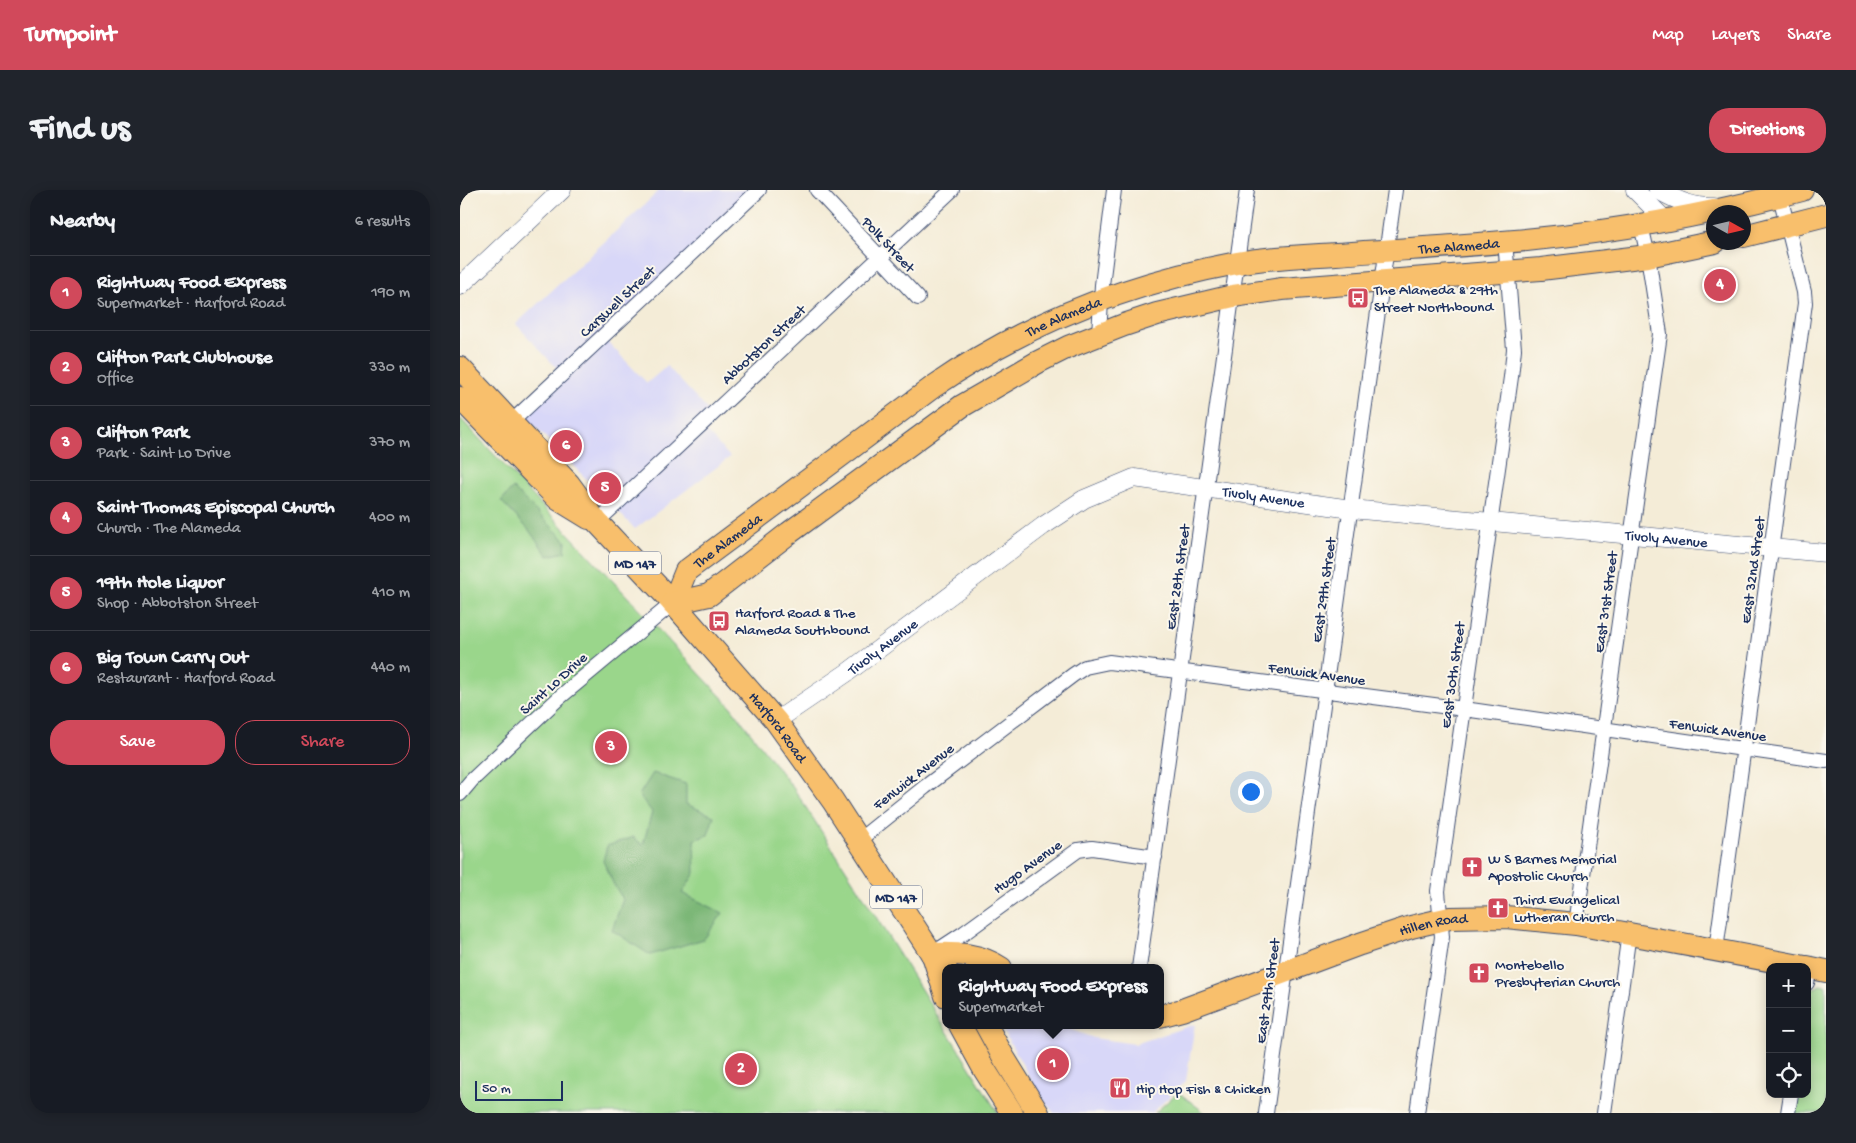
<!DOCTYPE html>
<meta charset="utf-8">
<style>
:root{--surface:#171b24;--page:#20242c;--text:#f1f3f6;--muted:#9ea1a6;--line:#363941;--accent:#d1495b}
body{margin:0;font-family:"Gochi Hand",sans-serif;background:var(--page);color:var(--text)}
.controls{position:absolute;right:15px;bottom:15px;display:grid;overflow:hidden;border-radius:10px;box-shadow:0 2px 12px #0003}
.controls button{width:45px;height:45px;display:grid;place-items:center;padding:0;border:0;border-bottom:1px solid var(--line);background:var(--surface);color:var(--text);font:25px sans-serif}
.compass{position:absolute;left:1246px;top:15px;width:45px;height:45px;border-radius:50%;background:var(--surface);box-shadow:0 2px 12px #0003;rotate:98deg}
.scale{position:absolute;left:15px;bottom:12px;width:88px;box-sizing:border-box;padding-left:5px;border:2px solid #1b2f5e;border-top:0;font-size:14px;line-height:18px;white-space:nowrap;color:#1b2f5e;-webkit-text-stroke:4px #fbf7ec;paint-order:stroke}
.you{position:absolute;left:790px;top:601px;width:18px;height:18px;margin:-12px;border:4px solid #fff;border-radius:50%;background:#1a73e8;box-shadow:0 0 0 8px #1a73e833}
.badge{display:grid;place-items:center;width:32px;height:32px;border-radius:50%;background:var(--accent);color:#fff;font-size:16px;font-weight:700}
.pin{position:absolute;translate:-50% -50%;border:2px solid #fff;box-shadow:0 1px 5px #0006}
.popup{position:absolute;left:482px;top:774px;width:222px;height:65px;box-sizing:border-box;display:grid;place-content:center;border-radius:10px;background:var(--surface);filter:drop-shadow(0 1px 4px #0005);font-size:16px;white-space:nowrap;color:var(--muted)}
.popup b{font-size:19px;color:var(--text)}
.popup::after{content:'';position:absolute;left:50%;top:100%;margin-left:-10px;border:10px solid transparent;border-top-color:var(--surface)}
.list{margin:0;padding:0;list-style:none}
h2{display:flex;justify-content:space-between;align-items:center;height:65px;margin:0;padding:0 20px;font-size:21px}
h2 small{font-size:16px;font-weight:400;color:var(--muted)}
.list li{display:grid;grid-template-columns:32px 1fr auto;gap:15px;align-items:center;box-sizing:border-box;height:75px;padding:0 20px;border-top:1px solid var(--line)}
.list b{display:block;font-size:19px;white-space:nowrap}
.list p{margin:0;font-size:16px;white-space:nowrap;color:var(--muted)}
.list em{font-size:16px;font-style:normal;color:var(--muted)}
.actions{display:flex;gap:10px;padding:15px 20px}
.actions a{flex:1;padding:11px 0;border:1px solid var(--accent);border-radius:20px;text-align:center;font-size:18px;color:var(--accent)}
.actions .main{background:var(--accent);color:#fff}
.icon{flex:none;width:28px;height:28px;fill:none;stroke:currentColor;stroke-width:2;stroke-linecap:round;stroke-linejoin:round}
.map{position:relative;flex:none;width:1366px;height:923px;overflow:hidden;border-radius:20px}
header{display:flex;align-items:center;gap:30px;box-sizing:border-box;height:70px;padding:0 25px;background:var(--accent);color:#fff}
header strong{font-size:24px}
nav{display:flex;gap:28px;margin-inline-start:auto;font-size:18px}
.intro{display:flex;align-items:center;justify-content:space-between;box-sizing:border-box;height:120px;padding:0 30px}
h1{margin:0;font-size:35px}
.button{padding:12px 22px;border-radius:20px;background:var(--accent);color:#fff;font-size:18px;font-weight:700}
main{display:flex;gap:30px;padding:0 30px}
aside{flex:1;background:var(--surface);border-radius:20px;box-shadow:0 2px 12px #0003}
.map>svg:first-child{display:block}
</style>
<header>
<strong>Turnpoint</strong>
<nav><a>Map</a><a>Layers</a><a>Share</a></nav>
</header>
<div class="intro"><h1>Find us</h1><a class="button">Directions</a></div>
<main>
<aside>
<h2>Nearby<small>6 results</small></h2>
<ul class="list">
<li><span class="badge">1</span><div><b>Rightway Food Express</b><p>Supermarket · Harford Road</p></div><em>190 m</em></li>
<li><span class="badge">2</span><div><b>Clifton Park Clubhouse</b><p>Office</p></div><em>330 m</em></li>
<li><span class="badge">3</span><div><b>Clifton Park</b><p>Park · Saint Lo Drive</p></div><em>370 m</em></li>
<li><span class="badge">4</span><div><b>Saint Thomas Episcopal Church</b><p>Church · The Alameda</p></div><em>400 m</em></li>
<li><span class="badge">5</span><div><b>19th Hole Liquor</b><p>Shop · Abbotston Street</p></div><em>410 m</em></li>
<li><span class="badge">6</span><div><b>Big Town Carry Out</b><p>Restaurant · Harford Road</p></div><em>440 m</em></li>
</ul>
<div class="actions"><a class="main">Save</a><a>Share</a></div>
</aside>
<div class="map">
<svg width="1366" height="923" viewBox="0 0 1366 923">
<rect width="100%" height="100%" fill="#fbf7ec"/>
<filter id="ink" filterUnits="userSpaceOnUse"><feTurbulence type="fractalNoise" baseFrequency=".02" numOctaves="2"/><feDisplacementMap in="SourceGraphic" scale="10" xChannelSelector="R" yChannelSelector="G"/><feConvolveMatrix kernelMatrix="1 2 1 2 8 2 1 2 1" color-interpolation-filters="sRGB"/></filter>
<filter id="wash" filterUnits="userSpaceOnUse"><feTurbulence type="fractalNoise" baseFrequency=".0096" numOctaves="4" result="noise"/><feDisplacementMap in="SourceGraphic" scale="20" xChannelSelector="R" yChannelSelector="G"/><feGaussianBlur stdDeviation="1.12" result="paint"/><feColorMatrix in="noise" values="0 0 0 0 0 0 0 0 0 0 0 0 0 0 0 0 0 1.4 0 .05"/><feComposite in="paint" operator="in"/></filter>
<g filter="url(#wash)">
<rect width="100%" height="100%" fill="#f4ecd7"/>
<path fill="#d8d7f8" d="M196,0H299L143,147L187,193L207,176L253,226L242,237L270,267L175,339L61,222L103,185L56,134L198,2Z
M735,834L726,891L692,923H594L578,902L540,835H598L634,848L675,854Z"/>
<path fill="#9ad68b" stroke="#5a8274" d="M0,228L270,516L334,599L398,698L538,923H0Z
M1360,795L1366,796V923H1334L1337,904H1347V838L1353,799Z
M718,902L745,923H695Z"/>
<path fill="#7bb777" stroke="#4b736a" d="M53,298L106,351L105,362L88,366L68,339L41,311Z
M193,583L226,594V614L254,626L248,645L234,650L235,683L222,703L263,723L244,749L190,765L152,740L163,709L154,695L143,671L147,656L173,647L183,655L192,622L179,605Z"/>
</g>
<g filter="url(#ink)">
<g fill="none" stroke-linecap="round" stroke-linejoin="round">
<g stroke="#3c4b70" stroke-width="16">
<path id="minor" d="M357,0L458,108
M639,144L642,95L654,0
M46,237L299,0
M137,332L492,0
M0,604L11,591L100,507L213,413
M399,650L465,597L613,485L625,477L649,472L1004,519L1366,571
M1116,734L1200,144L1188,66L1181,35
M1256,760L1345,113L1344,102L1320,6
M475,762L504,743L618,660L632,658L695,667
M679,778L787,0
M1347,793L1350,778
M806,923L935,0
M957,923L982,747L978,701L1051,187L1054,159L1045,51
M1144,923L1169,743
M1328,923L1331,904"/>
</g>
<g stroke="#3c4b70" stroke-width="19">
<g id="tertiary">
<path d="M1175,0L1206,31"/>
<path d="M1198,0C1215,10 1235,18 1254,17"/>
<path d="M0,96L102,0"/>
<path id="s1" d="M316,531L388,482L583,336L624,309L674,288L891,319L1366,363"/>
</g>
</g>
<g stroke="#3c4b70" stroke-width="24">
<g id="primary">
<path d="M1284,46L1366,25"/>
<path id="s2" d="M0,178L109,294L137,332L213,413L316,531L373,611L472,764L486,779"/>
<path d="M0,208L98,309L129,328"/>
<path id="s3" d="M213,413L226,381L473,197C564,134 669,93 777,73C810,67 843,66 876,64C942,59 1009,56 1075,49C1166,40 1255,23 1342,0"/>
<path d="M213,413L249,405L329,343L502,216L578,172L608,157L664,135L697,124L773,106L822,99L1081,79L1188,66L1255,52"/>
<path d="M472,764C498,763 519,764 541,778"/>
<path d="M473,765L486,806"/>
<path d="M1347,777L1366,781"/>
<path id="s4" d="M700,826L722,820L900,754L951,737L990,728L1046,727L1116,734L1345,777"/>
<path d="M500,835L524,879L552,923"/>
<path d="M526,835L544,868L578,923"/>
</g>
</g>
<use href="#minor" stroke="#fff" stroke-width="14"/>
<use href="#tertiary" stroke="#fff" stroke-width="18"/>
<use href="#primary" stroke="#f8bf6c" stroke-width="22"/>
</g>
</g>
<defs>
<g id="bus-square" transform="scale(1.125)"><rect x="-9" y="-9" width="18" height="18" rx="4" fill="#d1495b" stroke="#fbf7ec"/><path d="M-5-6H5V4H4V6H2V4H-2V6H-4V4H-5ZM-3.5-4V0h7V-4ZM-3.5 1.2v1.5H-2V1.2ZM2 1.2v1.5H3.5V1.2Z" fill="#fff"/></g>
<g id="church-square" transform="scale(1.125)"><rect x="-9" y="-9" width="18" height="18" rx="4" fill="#d1495b" stroke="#fbf7ec"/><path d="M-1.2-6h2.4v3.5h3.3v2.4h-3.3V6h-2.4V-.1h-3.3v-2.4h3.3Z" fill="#fff"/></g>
<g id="restaurant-square" transform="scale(1.125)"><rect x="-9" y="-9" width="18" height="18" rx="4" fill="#d1495b" stroke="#fbf7ec"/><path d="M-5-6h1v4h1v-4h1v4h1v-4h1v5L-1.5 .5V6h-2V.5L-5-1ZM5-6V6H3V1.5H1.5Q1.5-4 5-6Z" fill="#fff"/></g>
</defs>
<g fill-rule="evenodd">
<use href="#bus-square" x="898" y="108"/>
<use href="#bus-square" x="259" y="431"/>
<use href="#church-square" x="1012" y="677"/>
<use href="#church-square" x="1038" y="718"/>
<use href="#church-square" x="1019" y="783"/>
<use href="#restaurant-square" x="660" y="898"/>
</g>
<g text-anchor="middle" stroke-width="4" stroke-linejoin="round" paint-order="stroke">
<g fill="#fbf7ec" stroke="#5e6b89" stroke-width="1">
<rect x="149" y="361.5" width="52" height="23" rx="4"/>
<rect x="410" y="695.5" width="52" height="23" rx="4"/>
</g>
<g font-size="14" font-weight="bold" fill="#1b2f5e">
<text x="175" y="378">MD 147</text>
<text x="436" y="712">MD 147</text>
</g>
<g font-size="15" fill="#1b2f5e" stroke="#fbf7ec">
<text transform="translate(429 54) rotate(47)" y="5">Polk Street</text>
<text dy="5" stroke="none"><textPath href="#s3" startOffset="896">The Alameda</textPath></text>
<text transform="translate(157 111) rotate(-43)" y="5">Carswell Street</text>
<text dy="5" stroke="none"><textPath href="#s3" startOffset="491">The Alameda</textPath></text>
<text transform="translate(303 154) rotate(-43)" y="5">Abbotston Street</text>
<text dy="5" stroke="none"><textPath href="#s1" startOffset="565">Tivoly Avenue</textPath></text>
<text dy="5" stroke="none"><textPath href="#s1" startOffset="970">Tivoly Avenue</textPath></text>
<text dy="5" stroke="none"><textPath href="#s3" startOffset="86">The Alameda</textPath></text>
<text transform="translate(1292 380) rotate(-82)" y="5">East 32nd Street</text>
<text transform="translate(717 387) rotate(-82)" y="5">East 28th Street</text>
<text transform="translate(863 400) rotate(-82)" y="5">East 29th Street</text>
<text transform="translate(1145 412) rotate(-82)" y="5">East 31st Street</text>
<text dy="5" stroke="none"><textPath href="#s1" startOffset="130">Tivoly Avenue</textPath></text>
<text transform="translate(857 483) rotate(8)" y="5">Fenwick Avenue</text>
<text transform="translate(992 485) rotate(-82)" y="5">East 30th Street</text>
<text transform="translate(93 493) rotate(-42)" y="5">Saint Lo Drive</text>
<text dy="5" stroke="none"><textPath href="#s2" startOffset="480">Harford Road</textPath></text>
<text transform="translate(1258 539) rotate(8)" y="5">Fenwick Avenue</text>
<text transform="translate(453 586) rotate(-38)" y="5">Fenwick Avenue</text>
<text transform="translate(567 676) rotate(-36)" y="5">Hugo Avenue</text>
<text dy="5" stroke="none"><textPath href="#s4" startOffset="289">Hillen Road</textPath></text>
<text transform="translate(807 801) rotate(-82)" y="5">East 29th Street</text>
</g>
<g font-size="15" fill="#1b2f5e" stroke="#fbf7ec" text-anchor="start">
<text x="914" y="104">The Alameda &amp; 29th<tspan x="914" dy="17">Street Northbound</tspan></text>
<text x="275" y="427">Harford Road &amp; The<tspan x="275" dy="17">Alameda Southbound</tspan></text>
<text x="1028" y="673">W S Barnes Memorial<tspan x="1028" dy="17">Apostolic Church</tspan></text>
<text x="1054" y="714">Third Evangelical<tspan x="1054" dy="17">Lutheran Church</tspan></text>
<text x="1035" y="779">Montebello<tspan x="1035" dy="17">Presbyterian Church</tspan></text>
<text x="676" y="903">Hip Hop Fish &amp; Chicken</text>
</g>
</g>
</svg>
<div class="controls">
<button>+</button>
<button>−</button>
<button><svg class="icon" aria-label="locate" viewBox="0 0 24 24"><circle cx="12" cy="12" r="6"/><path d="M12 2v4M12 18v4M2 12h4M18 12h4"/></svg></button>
</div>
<svg class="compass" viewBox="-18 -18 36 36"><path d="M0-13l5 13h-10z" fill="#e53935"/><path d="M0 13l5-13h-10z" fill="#9ea1a6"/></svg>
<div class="scale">50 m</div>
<div class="you"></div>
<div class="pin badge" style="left:593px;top:874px">1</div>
<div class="popup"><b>Rightway Food Express</b>Supermarket</div>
<div class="pin badge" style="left:281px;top:879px">2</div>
<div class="pin badge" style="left:151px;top:557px">3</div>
<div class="pin badge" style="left:1260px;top:95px">4</div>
<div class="pin badge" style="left:145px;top:298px">5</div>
<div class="pin badge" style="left:106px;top:256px">6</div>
</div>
</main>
